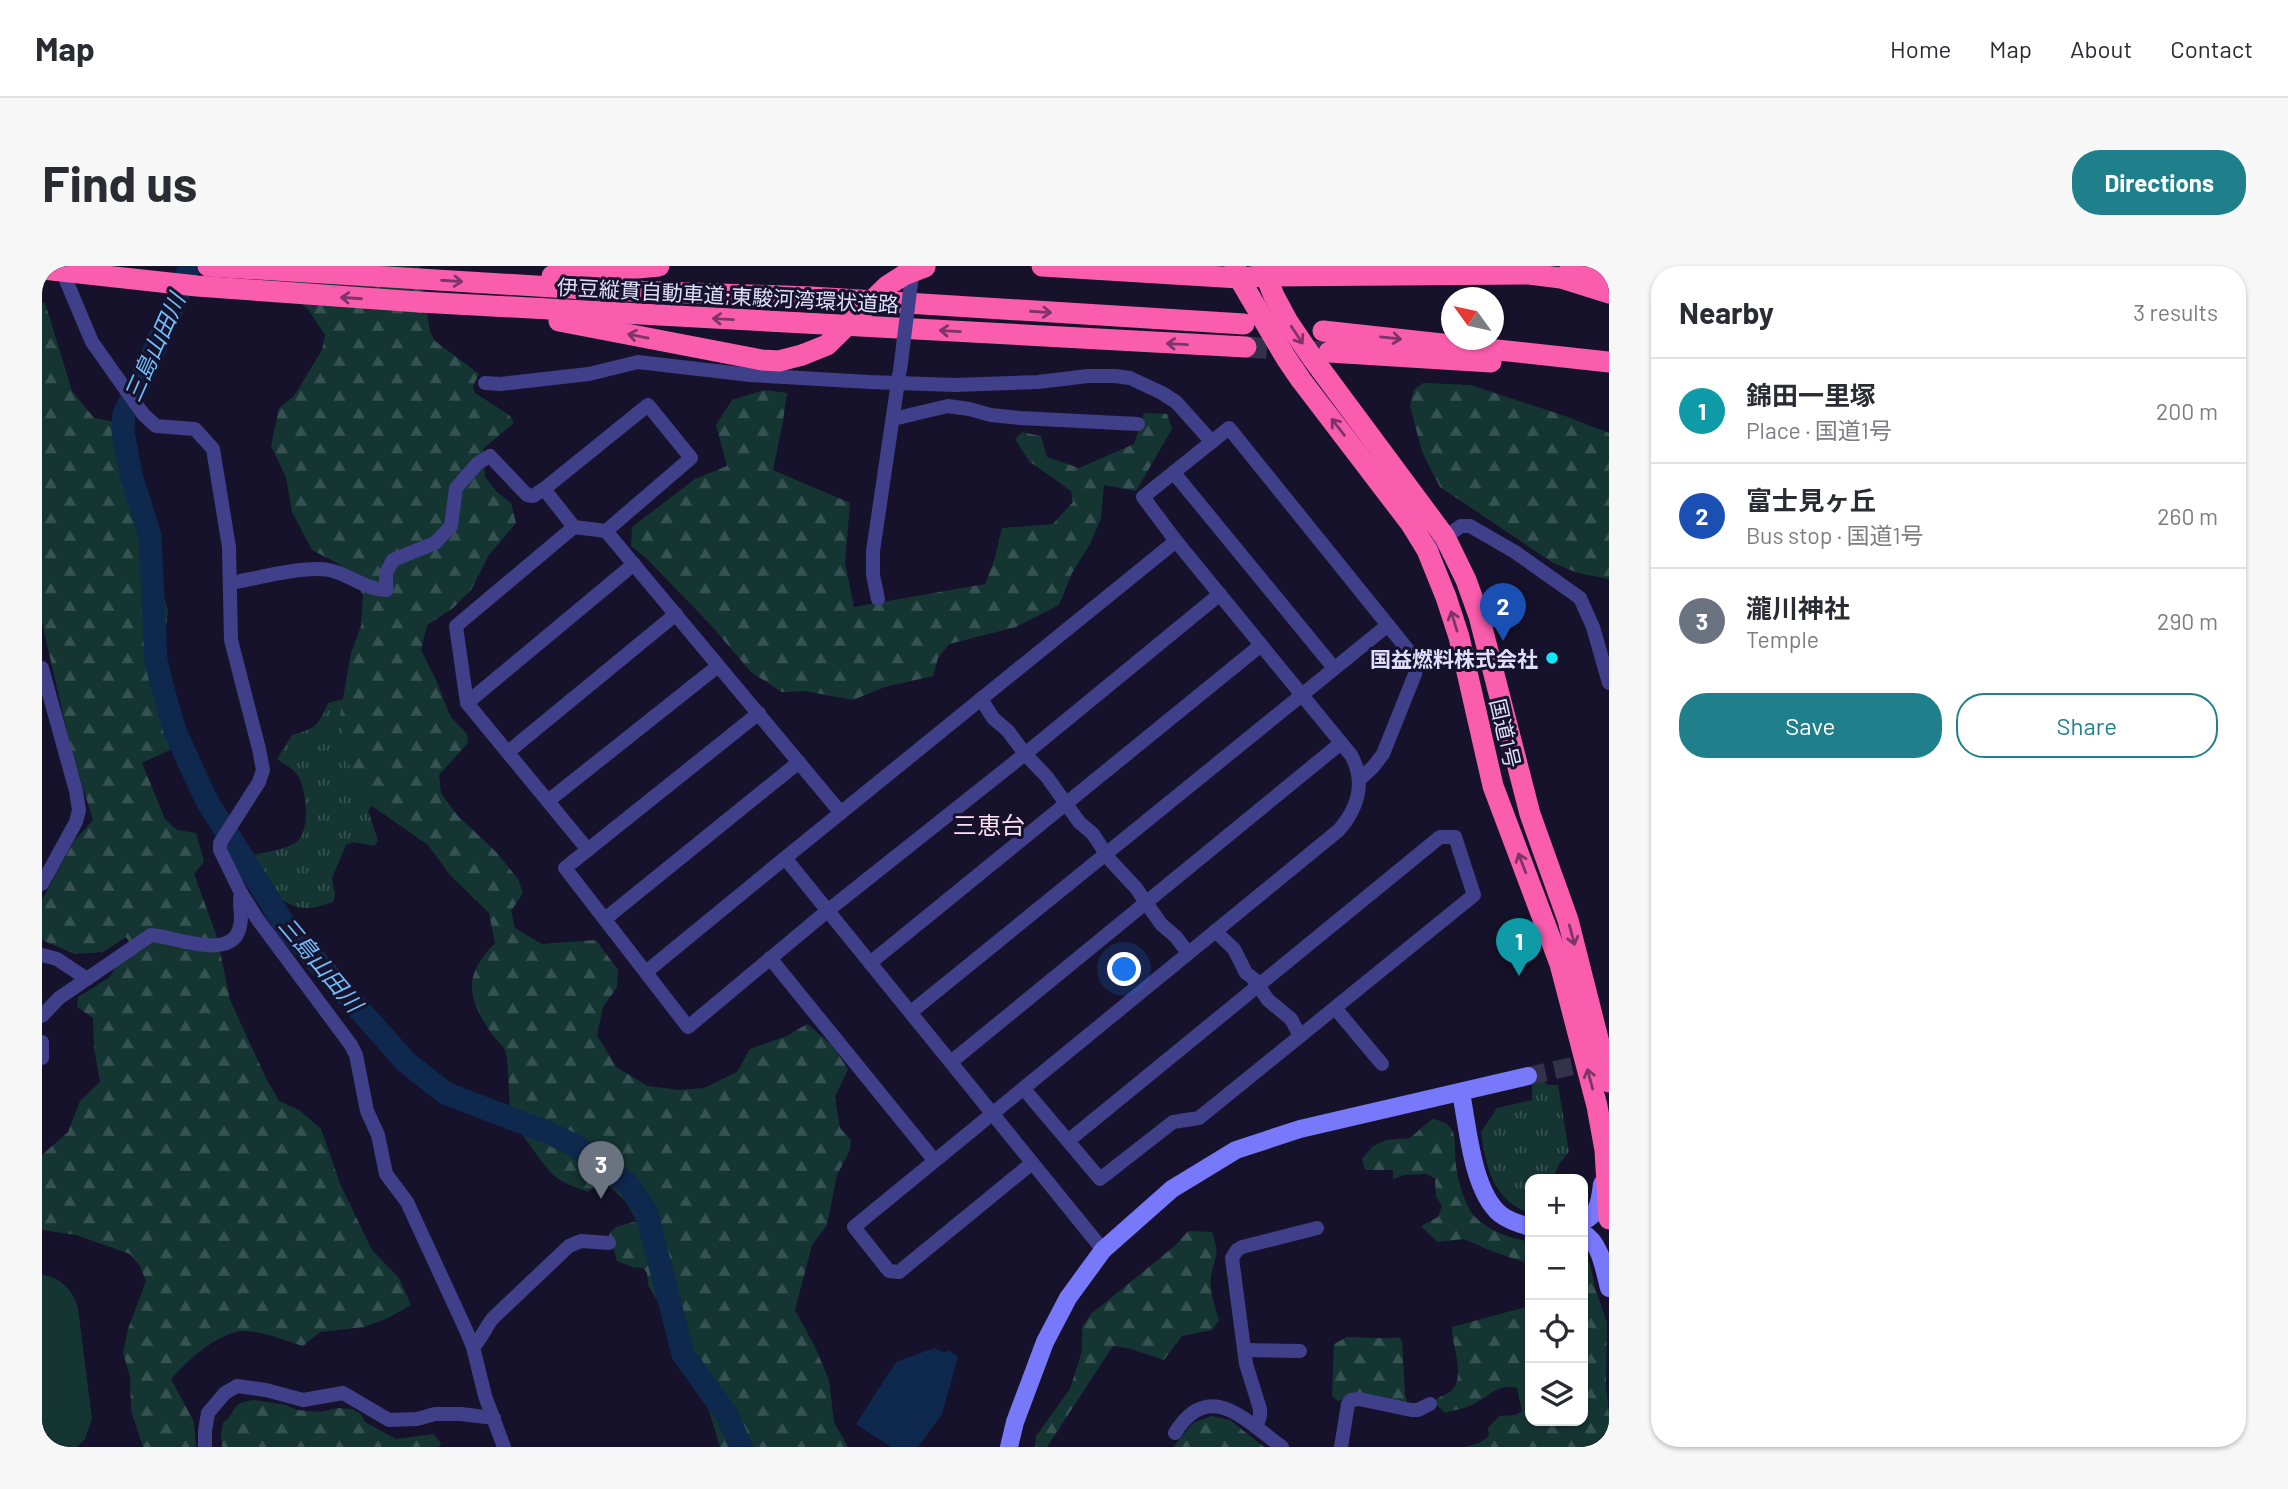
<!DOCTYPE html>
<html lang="en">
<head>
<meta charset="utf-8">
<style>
  :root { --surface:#fff; --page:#f7f7f7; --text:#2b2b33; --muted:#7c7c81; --line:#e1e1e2; --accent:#1f808c }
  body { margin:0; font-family:Barlow,"Noto Sans JP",sans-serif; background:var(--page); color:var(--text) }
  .controls { position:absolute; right:21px; bottom:21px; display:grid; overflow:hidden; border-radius:14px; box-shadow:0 2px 5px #0004 }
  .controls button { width:63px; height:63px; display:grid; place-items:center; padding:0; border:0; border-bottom:2px solid var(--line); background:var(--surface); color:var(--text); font:35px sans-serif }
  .compass { position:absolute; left:1399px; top:21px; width:63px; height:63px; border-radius:50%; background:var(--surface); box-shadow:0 2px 5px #0004; rotate:303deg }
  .you { position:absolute; left:1083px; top:704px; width:24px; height:24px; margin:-18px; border:5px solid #fff; border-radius:50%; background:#1a73e8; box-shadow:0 0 0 10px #1a73e833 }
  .badge { display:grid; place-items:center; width:46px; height:46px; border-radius:50%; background:var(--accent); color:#fff; font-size:23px; font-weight:700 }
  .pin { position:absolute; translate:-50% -58px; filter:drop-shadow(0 2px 4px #0008) }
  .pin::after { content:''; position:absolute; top:37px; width:24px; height:21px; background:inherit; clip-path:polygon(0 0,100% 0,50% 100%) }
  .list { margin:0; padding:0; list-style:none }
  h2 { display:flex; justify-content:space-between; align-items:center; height:91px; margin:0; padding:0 28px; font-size:30px }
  h2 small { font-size:23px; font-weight:400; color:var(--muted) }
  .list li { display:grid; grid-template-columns:46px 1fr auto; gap:21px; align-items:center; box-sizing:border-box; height:105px; padding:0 28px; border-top:2px solid var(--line) }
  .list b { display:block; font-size:26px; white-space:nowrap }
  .list p { margin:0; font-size:23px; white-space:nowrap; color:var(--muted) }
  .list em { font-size:23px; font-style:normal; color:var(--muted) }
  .actions { display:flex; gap:14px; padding:21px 28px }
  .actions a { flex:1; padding:16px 0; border:2px solid var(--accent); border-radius:28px; text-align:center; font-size:24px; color:var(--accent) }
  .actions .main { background:var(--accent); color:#fff }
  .icon { flex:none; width:38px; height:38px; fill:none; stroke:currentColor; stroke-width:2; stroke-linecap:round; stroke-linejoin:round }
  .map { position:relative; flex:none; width:1567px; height:1181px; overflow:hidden; border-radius:28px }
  header { display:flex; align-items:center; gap:42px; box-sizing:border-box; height:98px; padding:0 35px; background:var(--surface); border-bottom:2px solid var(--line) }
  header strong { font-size:33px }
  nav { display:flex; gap:38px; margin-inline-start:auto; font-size:24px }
  .intro { display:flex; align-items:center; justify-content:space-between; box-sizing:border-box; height:168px; padding:0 42px }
  h1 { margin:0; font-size:49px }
  .button { padding:18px 32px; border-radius:28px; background:var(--accent); color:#fff; font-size:24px; font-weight:700 }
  main { display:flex; gap:42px; padding:0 42px }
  aside { flex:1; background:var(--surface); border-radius:28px; box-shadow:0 2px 5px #0004 }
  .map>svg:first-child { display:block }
</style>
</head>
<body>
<header>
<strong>Map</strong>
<nav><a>Home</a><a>Map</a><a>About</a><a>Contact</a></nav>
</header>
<div class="intro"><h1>Find us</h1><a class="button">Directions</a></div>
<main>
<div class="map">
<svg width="1567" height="1181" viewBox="0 0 1567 1181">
  <defs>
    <pattern id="grass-tufts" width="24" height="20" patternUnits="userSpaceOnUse" patternTransform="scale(1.75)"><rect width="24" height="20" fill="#153533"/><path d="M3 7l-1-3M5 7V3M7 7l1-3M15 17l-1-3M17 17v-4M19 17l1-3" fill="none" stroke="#375252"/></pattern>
    <pattern id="forest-firs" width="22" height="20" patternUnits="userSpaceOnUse" patternTransform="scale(1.75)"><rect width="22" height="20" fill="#153533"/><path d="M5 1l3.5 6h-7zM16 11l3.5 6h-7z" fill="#375252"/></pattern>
  </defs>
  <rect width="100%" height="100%" fill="#16122b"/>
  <g fill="url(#grass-tufts)">
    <path d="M302,433L298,449L330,540L326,544L336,575L332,580L312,576L304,579L290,612L293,629L291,636C283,638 272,643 263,642C233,640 223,613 211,589C223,586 242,584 253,577C269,568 265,524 256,510C252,503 242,498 235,493L250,469C273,463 277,459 286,437Z"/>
    <path d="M1501,812L1505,819H1516L1527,886L1517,898L1511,913H1488V947C1451,935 1444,901 1439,866L1455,842L1490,834V814Z"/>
  </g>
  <g fill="url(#forest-firs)">
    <path d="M218,0H378L388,66L393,75L437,108L431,120L433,127L467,149L472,157L441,183L443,211L455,226L469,237L474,257L447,289L429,324L411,342L385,359L379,384L395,416L408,450L425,468L426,477L397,509L399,527L415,549L454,586L476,613L481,627L469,645L473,662L500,678L554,674L576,704L575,721L561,741L555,769L574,801L606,820L637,824L662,822L695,806L708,783L745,770L765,758L790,779L806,803L793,831L798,862L809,874L808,884L795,909L785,959L770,979L753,1044L773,1081L787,1114L792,1156L806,1181H678L664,1135L648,1115L619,1041L606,1019L605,1007L601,1002L590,1001L575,995L567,968L574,961L595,955L583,935L566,919H555L546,926C533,921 518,916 508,906C503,900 469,854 468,849C467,835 467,794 463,784C460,778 453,773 449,767C426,732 420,710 453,677L447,647L408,609L386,579L330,540L325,528L317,525L304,490L298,449L309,387L319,360L321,329L310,310L297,298L270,284L250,246L244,211L229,180L237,142L252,130L280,84L283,69L266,43Z"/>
    <path d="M0,36L3,37L30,125L52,152L73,156L83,202L126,344L116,420L136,480L100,497L123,553L135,564L154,567L162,596L152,608L175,671L188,734L223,810L237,835L257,844L279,863L299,920L330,984L357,1012L369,1039L346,1052L322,1061L278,1066L261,1080C243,1075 221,1065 202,1065C177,1065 145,1095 129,1113L152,1156L154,1181H101L89,1145L88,1111L81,1087L86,1063L104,1015L98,1000L88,988L34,969L0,964V889L26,866L38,835L58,816L52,782L51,752L35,741L36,731L68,711L75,698L94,687L84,671L61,686L33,688L0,674V634L32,575L51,554L30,487L0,357Z"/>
    <polygon points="1381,117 1428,119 1523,150 1567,167 1567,313 1536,307 1511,297 1398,221 1380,186 1368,139 1372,124"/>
    <polygon points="723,124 745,127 741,155 731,204 808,237 803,297 812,341 943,318 953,292 960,262 1011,258 1031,236 1029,225 987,195 973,173 980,166 999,170 1005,191 1037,202 1092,178 1102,147 1125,148 1130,163 1094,225 1062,219 1059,252 1048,278 1030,307 1017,339 974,361 907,378 896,392 891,410 843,421 811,434 763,425 740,426 709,406 667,357 604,292 589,280 590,261 653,213 685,200 674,159 690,134"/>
    <path d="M1390,853C1420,858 1411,877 1414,900C1416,915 1423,940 1433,951C1448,966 1469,972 1488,976V998L1452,986L1422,973L1395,976L1379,960L1396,951L1400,940L1394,930L1393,913L1385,908L1362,909L1351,913V904H1323L1320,893L1331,880L1344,874L1368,872Z"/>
    <path d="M1146,965L1170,966C1178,991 1174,986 1169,1010C1167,1024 1173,1041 1177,1054L1170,1064L1140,1070L1122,1094C1105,1089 1089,1081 1071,1080L1005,1181H993L994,1170L1028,1123L1040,1085V1061L1049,1048L1134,979Z"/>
    <path d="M1541,993L1548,997L1553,1022L1565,1057L1564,1119L1567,1149V1181H1423L1437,1177L1447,1170L1446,1162L1457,1150L1474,1149L1480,1145L1475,1122C1458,1116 1444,1132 1430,1139C1422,1143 1411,1144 1403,1147L1393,1137L1395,1133C1400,1129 1406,1128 1410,1124C1424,1110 1409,1077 1410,1061L1488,1040V1155H1541Z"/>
    <path d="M1305,1071C1321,1071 1343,1074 1357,1071L1360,1075L1363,1128L1366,1139L1331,1131L1322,1127L1296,1135L1290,1130L1292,1078Z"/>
    <path d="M212,1134L244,1139L255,1144L277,1146L296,1142L310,1143L319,1148L323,1156L354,1173L391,1168L399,1177L397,1181H180L179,1167L181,1157C197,1145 185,1138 212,1134Z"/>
    <polygon points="1169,1150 1188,1154 1222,1181 1131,1181 1151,1157"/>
  </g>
  <path fill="#153533" d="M0,1009C19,1011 31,1025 36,1042L50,1153L43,1173L35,1181H0Z"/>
  <polygon fill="#0f284e" points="892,1082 903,1087 907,1084 916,1091 900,1148 876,1181 849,1181 814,1158 854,1096"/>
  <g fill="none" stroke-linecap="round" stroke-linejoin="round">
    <polyline stroke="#0f284e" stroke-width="23" points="148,0 106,99 82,148 81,166 89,209 108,270 114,394 120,420 133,465 150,503 165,535 244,661 364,796 403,827 507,867 534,880 586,918 604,945 641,1088 685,1149 699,1181"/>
    <polyline stroke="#34314b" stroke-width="18" stroke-dasharray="18 9" stroke-linecap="butt" points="1486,810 1558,794"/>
    <polyline stroke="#34314b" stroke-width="21" stroke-dasharray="21 10" stroke-linecap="butt" points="1204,81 1282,86"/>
    <g stroke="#403f89" stroke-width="14">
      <polyline points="18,0 50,76 101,148 114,160 153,163 171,183 187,281 189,374 217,483 221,504 217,516 178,577 178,584 199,627 216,654 309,779 314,789 325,845 336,869 344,908 365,936 424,1064 431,1081 443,1130 462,1181"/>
      <polyline points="443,117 458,118 547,108 596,96 708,109 828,116 913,119 996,116 1046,110 1073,110 1088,112 1120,127 1134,136 1170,176"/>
      <polyline points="851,153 906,140 927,143 949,149 978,152 1096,158"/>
      <polyline points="1132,207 1292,402"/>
      <polyline points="532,261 502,223 606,139 649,192 564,265"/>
      <polyline points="1385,284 1419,260 1428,260 1473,286 1538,332 1551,361 1567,417"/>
      <path d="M188,317C213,313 263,299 287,304C307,308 322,323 344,324V307L351,294L393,277L409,260L414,222L436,197L448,190L485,229L491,230L502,223"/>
      <polyline points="836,333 831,309 831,285 857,109"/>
      <polyline points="0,402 34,525 37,544 34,556 0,618"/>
      <polyline points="939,433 951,452 966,465 983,488 1005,511 1037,556 1051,568 1068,594 1094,622 1119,658 1134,671 1146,687"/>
      <polyline points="425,437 592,298"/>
      <polyline points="717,447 523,602 646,761 784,646 983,488 1178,328"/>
      <polyline points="466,486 634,348"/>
      <polyline points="506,535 676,400"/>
      <polyline points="546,584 425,437 414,360 532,261 564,265 799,547"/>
      <polyline points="563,653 757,496"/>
      <polyline points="1173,665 1192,683 1204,707 1212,713 1226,734 1249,753 1258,770"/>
      <polyline points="0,689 15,693 45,713"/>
      <polyline points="728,692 892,894"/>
      <polyline points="828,697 1219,379"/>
      <polyline points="604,706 743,592"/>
      <polyline points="1293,742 1340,798"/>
      <polyline points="869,746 1346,359"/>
      <path d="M0,750L17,732L109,669C132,670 191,697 198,660C201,649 196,638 199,627"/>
      <polyline points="0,776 0,792"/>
      <polyline points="909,796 1299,477"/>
      <polyline points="982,823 1058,913 1131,856 1157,852 1432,629 1413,571 1398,571 1026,875"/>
      <path d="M990,897L857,1006L847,1005L812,961L1297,564C1316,542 1324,516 1309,489L1134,275L1101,231L1187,162L1366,384L1374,399L1373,408L1341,488L1331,501L1318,513"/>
      <polyline points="1061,984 743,592 1134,275"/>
      <path d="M431,1081C440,1072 443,1062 451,1052L527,980L539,975L567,977"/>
      <polyline points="1202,1084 1258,1085"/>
      <polyline points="1214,1161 1218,1150 1218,1143 1204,1098 1190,992 1195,984 1200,981 1275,962"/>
      <path d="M1133,1167C1167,1111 1205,1156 1240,1181"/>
      <polyline points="163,1181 163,1165 166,1147 183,1127 195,1120 224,1124 261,1134 301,1127 347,1154 375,1153 393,1148 419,1148 452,1152"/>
      <polyline points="1299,1181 1306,1138 1309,1134 1317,1133 1369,1144 1376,1144 1388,1138"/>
    </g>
    <g stroke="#7878fb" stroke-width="18">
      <path d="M1419,827C1426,861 1430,924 1458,948C1467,955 1477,958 1488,961"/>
      <path d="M1541,955C1557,949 1558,933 1560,918"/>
      <path d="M1541,967C1559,977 1562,1004 1567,1022"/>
      <polyline points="967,1181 973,1156 1003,1076 1026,1032 1061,984 1130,923 1194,884 1258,863 1486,810"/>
    </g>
    <g stroke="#fa5dad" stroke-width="21">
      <polyline points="166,0 559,24 769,31 1202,58"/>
      <polyline points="1000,0 1197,12 1222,10 1487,8 1519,12 1567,27"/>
      <polyline points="1193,0 1197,12 1244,92 1259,114 1369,258 1385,284 1404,331 1417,371 1451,520 1518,698 1555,840 1563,884 1567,953"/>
      <polyline points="1220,0 1232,30 1246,56 1271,93 1403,271 1424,314 1437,350 1488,548 1526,654 1567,816"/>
      <polyline points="1528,0 1567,8"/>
      <polyline points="510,10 617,0"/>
      <polyline points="377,36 1204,81"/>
      <polyline points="517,55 720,94 737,95 760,89"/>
      <polyline points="1281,65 1567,96"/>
      <polyline points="1287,86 1449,96"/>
    </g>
    <polyline stroke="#403f89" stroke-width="14" points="858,104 871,1"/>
    <g stroke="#fa5dad" stroke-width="21">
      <polyline points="0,3 155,20 377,36"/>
      <polyline points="760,89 785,79 845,20 862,9 883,1"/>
    </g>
  </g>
  <defs><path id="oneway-shaft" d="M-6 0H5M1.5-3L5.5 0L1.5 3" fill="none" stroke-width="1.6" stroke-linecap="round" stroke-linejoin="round" transform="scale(1.75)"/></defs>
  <g stroke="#7d3466">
    <use href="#oneway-shaft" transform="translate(410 15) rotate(4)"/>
    <use href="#oneway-shaft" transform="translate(309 32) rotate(-176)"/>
    <use href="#oneway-shaft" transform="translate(999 46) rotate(4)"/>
    <use href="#oneway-shaft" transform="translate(681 53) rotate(-177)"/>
    <use href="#oneway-shaft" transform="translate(908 65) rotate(-177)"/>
    <use href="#oneway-shaft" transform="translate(1255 69) rotate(57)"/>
    <use href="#oneway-shaft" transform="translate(596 70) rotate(-169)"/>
    <use href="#oneway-shaft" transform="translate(1349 72) rotate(6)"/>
    <use href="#oneway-shaft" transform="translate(1135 78) rotate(-177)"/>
    <use href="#oneway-shaft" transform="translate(1296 161) rotate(-128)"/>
    <use href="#oneway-shaft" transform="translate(1412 355) rotate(-107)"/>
    <use href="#oneway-shaft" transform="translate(1480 597) rotate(-111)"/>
    <use href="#oneway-shaft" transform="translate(1530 669) rotate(75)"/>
    <use href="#oneway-shaft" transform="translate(1548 813) rotate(-105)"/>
  </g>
  <circle fill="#10e7f8" stroke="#16122b" stroke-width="2.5" cx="1510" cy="392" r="7"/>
  <g text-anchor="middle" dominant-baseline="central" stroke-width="6" stroke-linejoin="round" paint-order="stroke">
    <g font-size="21" fill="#e0defe" stroke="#16122b">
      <text transform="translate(686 29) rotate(3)">伊豆縦貫自動車道;東駿河湾環状道路</text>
      <text transform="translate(1464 467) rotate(77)">国道1号</text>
    </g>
    <g font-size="21" font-weight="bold" fill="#e0defe" stroke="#16122b" text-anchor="end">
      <text x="1496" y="392">国益燃料株式会社</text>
    </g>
    <g font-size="23" font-style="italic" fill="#6fbefb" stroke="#16122b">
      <text transform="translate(112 81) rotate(-66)">三島山田川</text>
      <text transform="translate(279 698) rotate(50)">三島山田川</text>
    </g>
    <g font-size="24" fill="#fee0f4" stroke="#16122b">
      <text x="947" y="558">三恵台</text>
    </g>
  </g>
</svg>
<div class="controls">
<button>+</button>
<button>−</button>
<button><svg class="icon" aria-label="locate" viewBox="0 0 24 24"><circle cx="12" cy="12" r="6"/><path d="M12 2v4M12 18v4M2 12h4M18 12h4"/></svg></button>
<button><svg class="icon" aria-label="layers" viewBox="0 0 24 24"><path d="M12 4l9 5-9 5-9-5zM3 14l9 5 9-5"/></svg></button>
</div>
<svg class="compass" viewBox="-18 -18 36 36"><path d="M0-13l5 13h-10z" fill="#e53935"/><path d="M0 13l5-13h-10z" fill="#7c7c81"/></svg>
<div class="you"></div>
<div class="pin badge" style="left:1477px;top:710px;background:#0f9aa8">1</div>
<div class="pin badge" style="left:1461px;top:375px;background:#1a4fb4">2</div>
<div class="pin badge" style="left:559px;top:933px;background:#6b7280">3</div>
</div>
<aside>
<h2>Nearby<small>3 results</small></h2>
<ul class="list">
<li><span class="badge" style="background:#0f9aa8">1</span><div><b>錦田一里塚</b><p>Place · 国道1号</p></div><em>200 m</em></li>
<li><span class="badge" style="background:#1a4fb4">2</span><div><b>富士見ヶ丘</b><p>Bus stop · 国道1号</p></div><em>260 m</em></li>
<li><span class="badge" style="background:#6b7280">3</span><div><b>瀧川神社</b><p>Temple</p></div><em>290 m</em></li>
</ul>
<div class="actions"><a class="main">Save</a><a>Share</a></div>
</aside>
</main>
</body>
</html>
